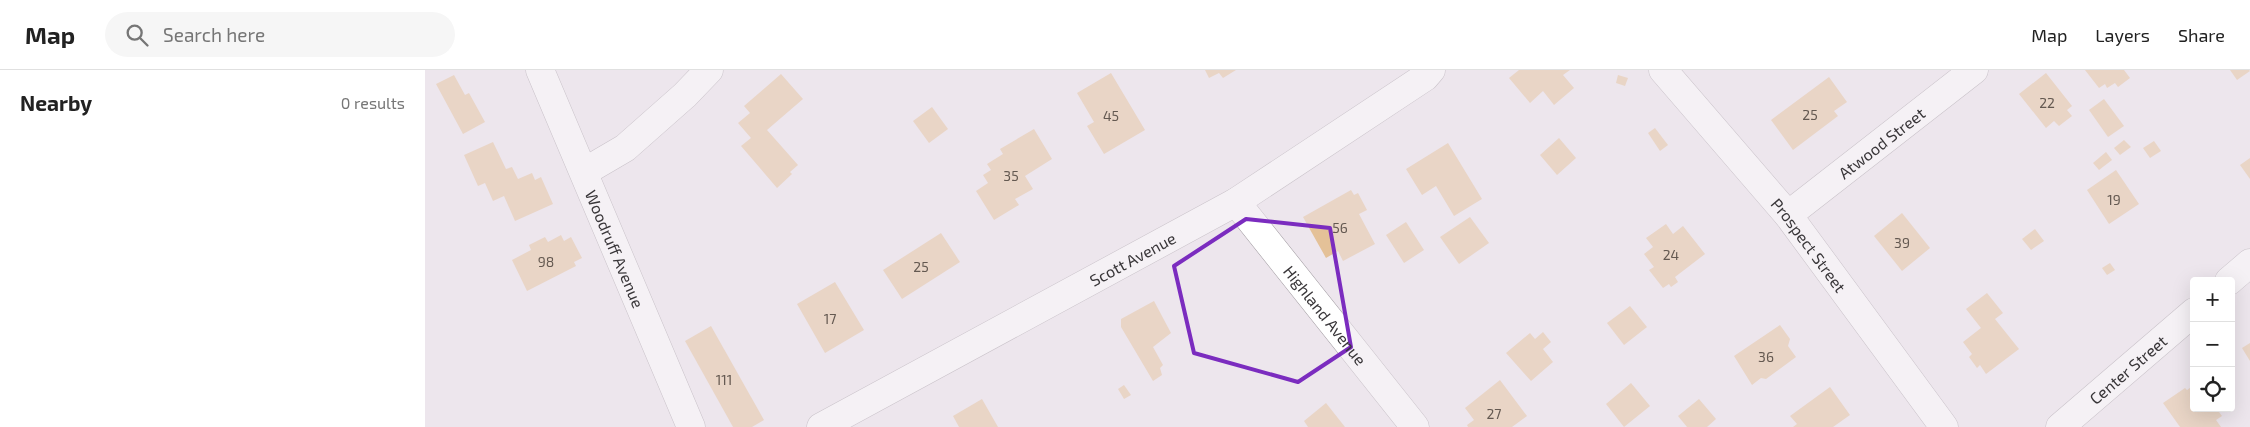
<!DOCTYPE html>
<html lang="en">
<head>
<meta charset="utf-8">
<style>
  :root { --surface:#fff; --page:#f6f6f6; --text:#222; --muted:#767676; --line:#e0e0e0 }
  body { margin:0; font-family:"Exo 2",sans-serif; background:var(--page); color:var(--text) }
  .controls { position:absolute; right:15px; bottom:15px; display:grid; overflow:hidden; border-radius:5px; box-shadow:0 5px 20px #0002 }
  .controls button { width:45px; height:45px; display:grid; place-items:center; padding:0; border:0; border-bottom:1px solid var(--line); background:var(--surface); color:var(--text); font:25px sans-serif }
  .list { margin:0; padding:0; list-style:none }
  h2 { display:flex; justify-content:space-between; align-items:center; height:65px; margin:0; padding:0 20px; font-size:21px }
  h2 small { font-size:16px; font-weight:400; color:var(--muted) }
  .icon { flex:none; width:28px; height:28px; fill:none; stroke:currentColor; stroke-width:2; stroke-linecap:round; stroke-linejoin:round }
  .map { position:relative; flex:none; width:1825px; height:357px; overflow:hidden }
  header { display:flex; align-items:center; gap:30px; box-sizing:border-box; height:70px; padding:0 25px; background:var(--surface); border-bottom:1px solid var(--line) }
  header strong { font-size:24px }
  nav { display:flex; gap:28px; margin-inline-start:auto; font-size:18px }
  .search { width:350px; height:45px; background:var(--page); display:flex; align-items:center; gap:12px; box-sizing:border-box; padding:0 18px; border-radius:28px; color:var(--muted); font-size:19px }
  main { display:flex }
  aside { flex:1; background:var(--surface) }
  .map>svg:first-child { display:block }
</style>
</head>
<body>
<header>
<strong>Map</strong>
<div class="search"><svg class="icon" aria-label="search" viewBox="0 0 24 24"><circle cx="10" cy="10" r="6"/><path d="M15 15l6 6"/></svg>Search here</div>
<nav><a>Map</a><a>Layers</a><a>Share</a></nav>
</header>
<main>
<aside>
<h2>Nearby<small>0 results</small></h2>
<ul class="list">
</ul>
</aside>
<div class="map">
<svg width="1825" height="357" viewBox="0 0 1825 357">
  <rect width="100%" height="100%" fill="#ede6ed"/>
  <g fill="#e4c198">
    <polygon points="780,0 811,0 798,8 794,3 784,8"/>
    <polygon points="1094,0 1145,0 1138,5 1149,18 1129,35 1118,21 1105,33 1084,8"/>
    <polygon points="1660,0 1699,0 1705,8 1693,17 1690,13 1682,18 1680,14 1674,18"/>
    <polygon points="1805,0 1824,0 1825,1 1812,10"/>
    <polygon points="686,3 720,60 679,84 662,56 669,52 652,23"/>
    <polygon points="1621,3 1647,36 1642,40 1647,46 1634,56 1629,51 1621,58 1594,24"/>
    <polygon points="356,4 378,29 342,60 373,95 365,102 367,104 352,118 316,76 326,68 313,53 325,43 319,36"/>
    <polygon points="29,5 40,25 44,23 60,52 38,64 11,14"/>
    <polygon points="1193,5 1203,8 1200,16 1191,13"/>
    <polygon points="1404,7 1422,32 1409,41 1413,46 1368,80 1346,50"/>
    <polygon points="1679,29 1699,56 1683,67 1664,40"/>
    <polygon points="507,37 523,59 504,73 488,51"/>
    <polygon points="1230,58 1243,75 1235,81 1223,63"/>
    <polygon points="609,59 627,89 600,106 608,119 590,129 594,135 569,150 551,121 563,113 558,105 566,100 562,94 578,84 575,79"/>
    <polygon points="1134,68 1151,88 1132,105 1115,85"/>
    <polygon points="1699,70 1706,77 1695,85 1689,78"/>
    <polygon points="1729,71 1736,81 1725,88 1718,78"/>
    <polygon points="68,72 81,99 87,97 93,109 107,103 110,110 116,107 128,134 90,151 79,126 68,131 60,113 53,116 39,85"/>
    <polygon points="1023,73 1057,129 1029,146 1011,116 997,125 981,99"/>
    <polygon points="1681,82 1687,90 1674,100 1668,93"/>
    <polygon points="1825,88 1825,109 1815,95"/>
    <polygon points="1691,100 1714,134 1684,154 1662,120"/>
    <polygon points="926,120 929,125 933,123 942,140 934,144 950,174 918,191 913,181 901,188 878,147"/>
    <polygon points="1477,143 1505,178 1477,201 1449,166"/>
    <polygon points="1045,147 1064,173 1034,194 1015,167"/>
    <polygon points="981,152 999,180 979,193 961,165"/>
    <polygon points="1241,154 1248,164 1258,156 1280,184 1250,207 1253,212 1246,217 1244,214 1238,218 1224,200 1229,197 1219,184 1228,177 1221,168"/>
    <polygon points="1610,159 1619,171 1606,180 1597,169"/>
    <polygon points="516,163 535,192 477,229 458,200"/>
    <polygon points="136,165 139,171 146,167 157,188 149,192 151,196 102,221 87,190 106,180 104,175 120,167 123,172"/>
    <polygon points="1685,193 1690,200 1682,205 1677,198"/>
    <polygon points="410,212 439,260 400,283 372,234"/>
    <polygon points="1562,223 1578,243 1570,249 1594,279 1561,304 1555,295 1552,298 1544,287 1547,284 1538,272 1556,258 1541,239"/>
    <polygon points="729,231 746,263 728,277 738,295 735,298 737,305 728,311 696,257 696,249"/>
    <polygon points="1205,236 1222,257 1199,275 1182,253"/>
    <polygon points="1355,255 1365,269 1363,276 1371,287 1341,309 1336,308 1327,315 1309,286"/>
    <polygon points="286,256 339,350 327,357 308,357 260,271"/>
    <polygon points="1118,262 1126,272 1118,279 1128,292 1106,311 1081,283 1105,263 1110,269"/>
    <polygon points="1825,273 1825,291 1817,278"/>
    <polygon points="1075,310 1102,346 1087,357 1043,357 1042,355 1049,350 1040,338"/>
    <polygon points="1206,313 1225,336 1199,357 1181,334"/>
    <polygon points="699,315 706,325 699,329 693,319"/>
    <polygon points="1769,315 1769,338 1791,338 1797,346 1791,350 1796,357 1755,357 1738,333 1760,318 1762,320"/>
    <polygon points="1405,317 1425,345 1408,357 1368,357 1372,354 1365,346"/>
    <polygon points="557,329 573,357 534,357 528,346"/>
    <polygon points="1274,329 1291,349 1282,357 1262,357 1253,346"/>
    <polygon points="901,333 920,357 883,357 879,351"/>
  </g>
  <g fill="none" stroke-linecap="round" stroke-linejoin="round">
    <defs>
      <g id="minor">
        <path id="s1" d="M115,0L266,357"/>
        <path id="s2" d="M1238,0L1363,145L1519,357"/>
        <polyline points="159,102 200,78 260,25 284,0"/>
        <path id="s3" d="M811,132L990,357"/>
        <path id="s4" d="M1363,145L1549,0"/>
        <polyline points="1804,211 1825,193"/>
        <path id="s5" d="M396,357L811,132L1000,7L1006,0"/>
        <path id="s6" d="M1635,357L1769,242"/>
      </g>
    </defs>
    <use href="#minor" stroke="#9f999f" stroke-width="29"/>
    <use href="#minor" stroke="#fff" stroke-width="28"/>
  </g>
  <path d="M0 0H1825V357H0ZM821,149L905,158L926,277L873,312L769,283L749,196Z" fill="#ede6ed" fill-opacity=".55" fill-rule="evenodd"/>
  <path fill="none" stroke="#7b2cbf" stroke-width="4" stroke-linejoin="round" d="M821,149L905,158L926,277L873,312L769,283L749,196Z"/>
  <g text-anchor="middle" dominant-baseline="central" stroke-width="5" stroke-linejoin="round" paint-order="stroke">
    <g font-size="14" fill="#645951">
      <text x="1622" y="32">22</text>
      <text x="1385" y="44">25</text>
      <text x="686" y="45">45</text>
      <text x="586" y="105">35</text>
      <text x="1689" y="129">19</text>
      <text x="915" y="157">56</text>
      <text x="1477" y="172">39</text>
      <text x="1246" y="184">24</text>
      <text x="121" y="191">98</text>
      <text x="496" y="196">25</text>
      <text x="405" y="248">17</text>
      <text x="1341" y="286">36</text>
      <text x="299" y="309">111</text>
      <text x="1069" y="343">27</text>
    </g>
    <g font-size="16" fill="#393639" stroke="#fff">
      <text stroke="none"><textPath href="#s4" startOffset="118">Atwood Street</textPath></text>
      <text stroke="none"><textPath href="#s2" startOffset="228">Prospect Street</textPath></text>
      <text stroke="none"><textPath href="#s1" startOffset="194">Woodruff Avenue</textPath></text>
      <text stroke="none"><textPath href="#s5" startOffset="354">Scott Avenue</textPath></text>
      <text stroke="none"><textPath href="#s3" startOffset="144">Highland Avenue</textPath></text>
      <text stroke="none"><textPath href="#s6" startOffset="89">Center Street</textPath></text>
    </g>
  </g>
</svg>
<div class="controls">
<button>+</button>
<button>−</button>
<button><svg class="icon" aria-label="locate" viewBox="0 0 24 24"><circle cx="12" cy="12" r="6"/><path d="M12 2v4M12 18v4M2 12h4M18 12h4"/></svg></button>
</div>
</div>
</main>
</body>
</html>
